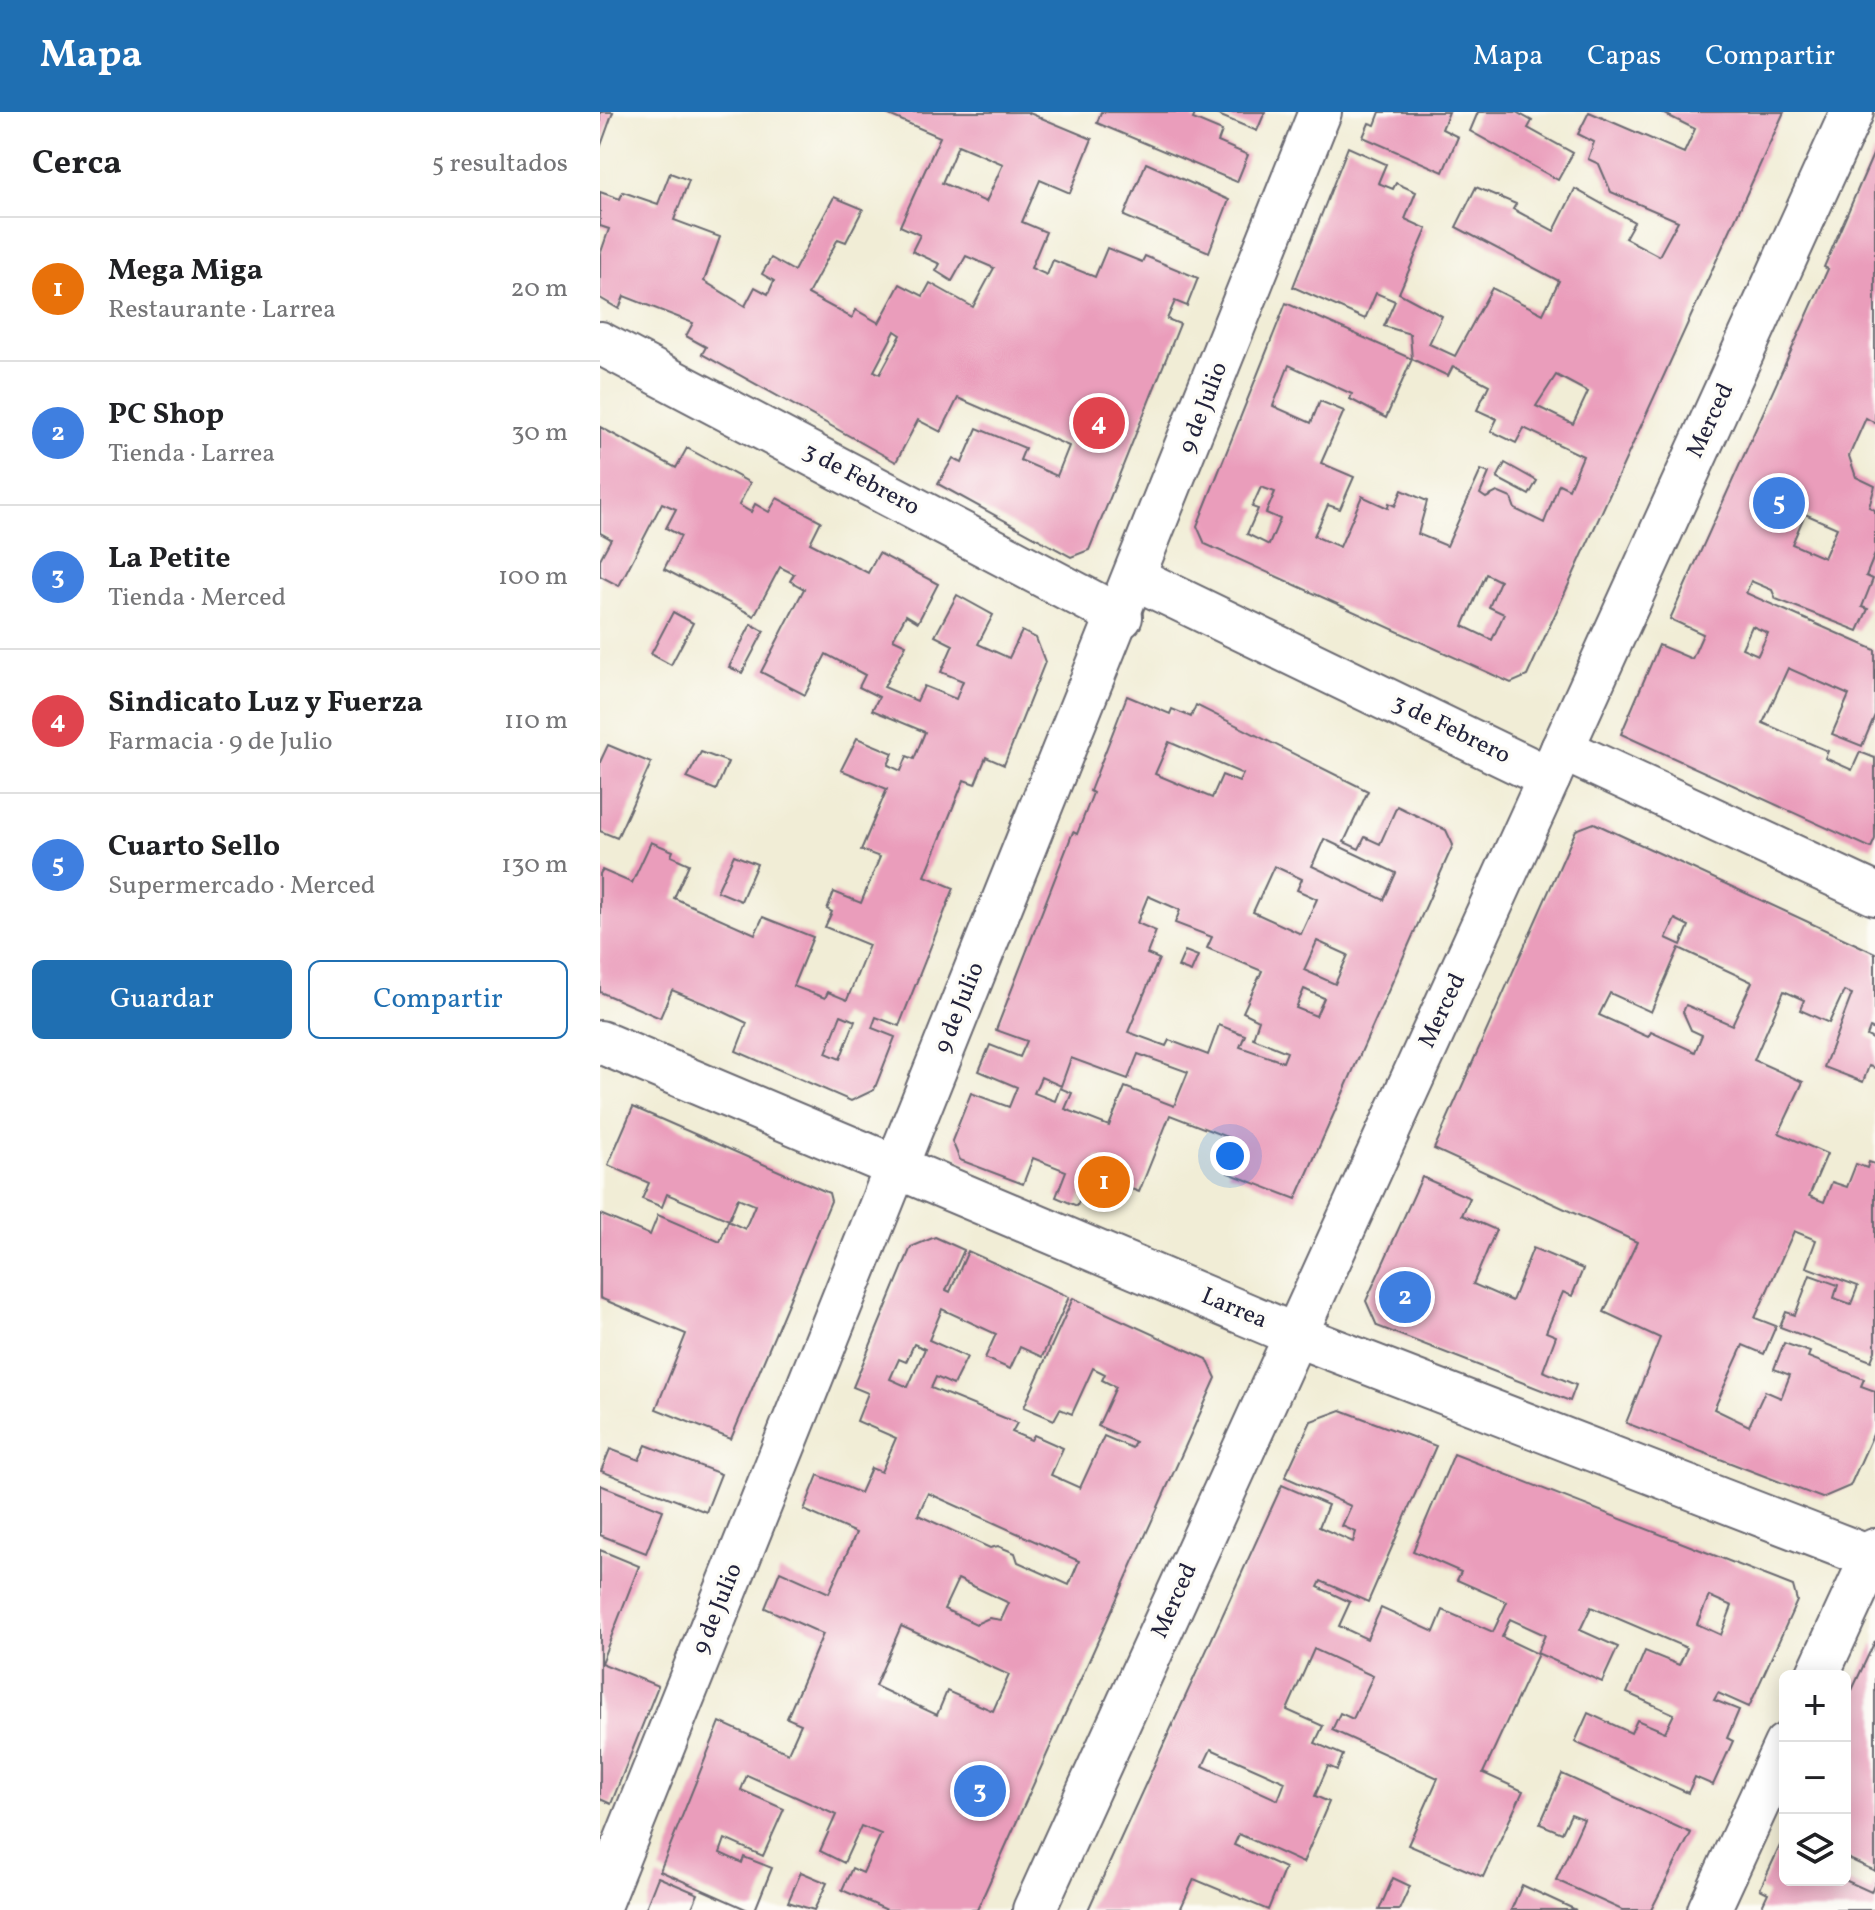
<!DOCTYPE html>
<html lang="es">
<head>
<meta charset="utf-8">
<style>
  :root { --surface:#fff; --page:#f2f2f2; --text:#202124; --muted:#757577; --line:#e0e0e0; --accent:#1f6fb2 }
  body { margin:0; font-family:Vollkorn,serif; background:var(--page); color:var(--text) }
  .controls { position:absolute; right:24px; bottom:24px; display:grid; overflow:hidden; border-radius:12px; box-shadow:0 4px 20px #0003 }
  .controls button { width:72px; height:72px; display:grid; place-items:center; padding:0; border:0; border-bottom:2px solid var(--line); background:var(--surface); color:var(--text); font:40px sans-serif }
  .you { position:absolute; left:630px; top:1044px; width:28px; height:28px; margin:-20px; border:6px solid #fff; border-radius:50%; background:#1a73e8; box-shadow:0 0 0 12px #1a73e833 }
  .badge { display:grid; place-items:center; width:52px; height:52px; border-radius:50%; background:var(--accent); color:#fff; font-size:26px; font-weight:700 }
  .pin { position:absolute; translate:-50% -50%; border:4px solid #fff; box-shadow:0 2px 8px #0006 }
  .list { margin:0; padding:0; list-style:none }
  h2 { display:flex; justify-content:space-between; align-items:center; height:104px; margin:0; padding:0 32px; font-size:34px }
  h2 small { font-size:26px; font-weight:400; color:var(--muted) }
  .list li { display:grid; grid-template-columns:52px 1fr auto; gap:24px; align-items:center; box-sizing:border-box; height:144px; padding:0 32px; border-top:2px solid var(--line) }
  .list b { display:block; font-size:30px; white-space:nowrap }
  .list p { margin:0; font-size:26px; white-space:nowrap; color:var(--muted) }
  .list em { font-size:26px; font-style:normal; color:var(--muted) }
  .actions { display:flex; gap:16px; padding:24px 32px }
  .actions a { flex:1; padding:18px 0; border:2px solid var(--accent); border-radius:12px; text-align:center; font-size:28px; color:var(--accent) }
  .actions .main { background:var(--accent); color:#fff }
  .icon { flex:none; width:44px; height:44px; fill:none; stroke:currentColor; stroke-width:2; stroke-linecap:round; stroke-linejoin:round }
  .map { position:relative; flex:none; width:1275px; height:1798px; overflow:hidden }
  header { display:flex; align-items:center; gap:48px; box-sizing:border-box; height:112px; padding:0 40px; background:var(--accent); color:#fff }
  header strong { font-size:38px }
  nav { display:flex; gap:44px; margin-inline-start:auto; font-size:28px }
  main { display:flex }
  aside { flex:1; background:var(--surface) }
  .map>svg:first-child { display:block }
</style>
</head>
<body>
<header>
<strong>Mapa</strong>
<nav><a>Mapa</a><a>Capas</a><a>Compartir</a></nav>
</header>
<main>
<aside>
<h2>Cerca<small>5 resultados</small></h2>
<ul class="list">
<li><span class="badge" style="background:#e8710a">1</span><div><b>Mega Miga</b><p>Restaurante · Larrea</p></div><em>20 m</em></li>
<li><span class="badge" style="background:#3f7fe0">2</span><div><b>PC Shop</b><p>Tienda · Larrea</p></div><em>30 m</em></li>
<li><span class="badge" style="background:#3f7fe0">3</span><div><b>La Petite</b><p>Tienda · Merced</p></div><em>100 m</em></li>
<li><span class="badge" style="background:#e0444e">4</span><div><b>Sindicato Luz y Fuerza</b><p>Farmacia · 9 de Julio</p></div><em>110 m</em></li>
<li><span class="badge" style="background:#3f7fe0">5</span><div><b>Cuarto Sello</b><p>Supermercado · Merced</p></div><em>130 m</em></li>
</ul>
<div class="actions"><a class="main">Guardar</a><a>Compartir</a></div>
</aside>
<div class="map">
<svg width="1275" height="1798" viewBox="0 0 1275 1798">
  <rect width="100%" height="100%" fill="#fdfcf7"/>
  <filter id="ink" filterUnits="userSpaceOnUse"><feTurbulence type="fractalNoise" baseFrequency=".0125" numOctaves="2"/><feDisplacementMap in="SourceGraphic" scale="16" xChannelSelector="R" yChannelSelector="G"/><feConvolveMatrix kernelMatrix="1 2 1 2 8 2 1 2 1" color-interpolation-filters="sRGB"/></filter>
  <filter id="wash" filterUnits="userSpaceOnUse"><feTurbulence type="fractalNoise" baseFrequency=".006" numOctaves="4" result="noise"/><feDisplacementMap in="SourceGraphic" scale="32" xChannelSelector="R" yChannelSelector="G"/><feGaussianBlur stdDeviation="1.8" result="paint"/><feColorMatrix in="noise" values="0 0 0 0 0 0 0 0 0 0 0 0 0 0 0 0 0 1.4 0 .05"/><feComposite in="paint" operator="in"/></filter>
  <g filter="url(#wash)">
    <rect width="100%" height="100%" fill="#f1edd6"/>
    <g id="blocks">
      <g fill="#ea9dbb" fill-rule="evenodd">
        <polygon points="0,0 13,0 0,36"/>
        <path d="M282,0H427L492,27L470,81L440,68L422,110L446,120L431,156L447,163L453,148L495,165L507,136L542,150L545,144L598,166L587,194L575,189L567,207L580,212L489,438L471,445L338,372L353,346L362,351L377,316L425,336L420,348L457,364L469,334L358,286L341,320L318,308L296,350L102,242L106,235L86,224L93,211L24,184L19,197L0,186V143L9,117L0,114V80L20,87L23,80L58,92L70,61L89,68L74,108L120,125L104,169L145,194L155,175L168,182L174,169L162,162L171,146L194,159L234,85L263,97L246,130L238,127L208,182L252,206L256,198L279,211L300,172L323,184L330,171L373,195L394,156L366,144L352,169L336,159L340,152L312,139L320,123L300,114L340,25ZM358,33L403,52L386,90L342,71ZM295,219L301,223L280,262L274,259Z"/>
        <polygon points="501,0 589,0 595,2 593,7 622,19 618,30 648,43 637,70 497,11"/>
        <polygon points="611,0 665,0 657,19"/>
        <polygon points="780,0 849,0 842,17 858,25 843,60 763,25 769,11 775,13"/>
        <polygon points="878,0 916,0 932,9 928,16 973,41 958,68 870,19"/>
        <path d="M989,0L1084,41L1095,17L1061,0H1184L927,564L911,571L605,432L597,414L686,191L812,247L786,306L750,287L752,282L689,253L673,294L711,311L720,289L744,299L721,351L754,365L740,397L728,393L714,424L740,435L762,384L788,396L789,391L795,394L802,378L827,389L818,422L847,434L881,358L889,361L880,382L886,386L897,380L911,386L915,397L944,411L959,372L969,377L983,344L924,316L916,331L891,319L897,307L877,298L889,273L853,254L848,264L812,247L810,222L784,214L795,189L776,181L765,207L693,175L748,35L786,52L778,71L793,77L796,71L816,80L805,107L827,117L799,181L842,204L829,232L855,244L892,176L943,202L959,169L856,115L876,75L916,92L913,97L954,119L975,77L1034,110L1025,126L1059,144L1078,109L1011,80L999,52L988,47L994,30L978,22ZM956,263L988,280L973,312L936,294ZM661,375L675,380L666,401L680,407L669,433L647,422L658,397L652,395ZM886,462L900,469L889,495L904,502L892,528L863,514Z"/>
        <path d="M1275,38V311L1266,306L1249,344L1256,365L1275,374L1269,395L1275,398V442L1266,464L1273,467L1262,495L1268,497L1258,519L1176,487L1172,478L1151,469L1146,481L1275,538V603L1262,634L1232,622L1249,583L1188,556L1163,611L1228,639L1225,646L1252,658L1260,640L1275,646V727L1271,736L1021,622L1059,533L1092,547L1103,522L1070,507L1228,157L1224,155ZM1205,402L1237,416L1224,446L1192,432ZM1152,514L1168,521L1158,543L1142,536Z"/>
        <polygon points="546,51 629,88 609,140 524,104"/>
        <path d="M0,315L76,356L87,336L150,371L139,393L151,400L155,392L169,400L177,386L221,409L210,431L268,461L279,441L338,472L318,510L306,503L293,527L306,533L284,575L317,589L324,574L356,587L363,569L341,560L353,533L335,524L357,483L393,503L378,532L409,546L422,519L436,526L445,550L404,653L386,645L375,672L364,668L325,764L354,776L299,914L276,905L272,916L295,925L274,978L251,989L136,939L147,911L122,899L72,878L60,906L0,880V762L2,758L32,771L51,730L73,739L71,744L89,752L74,786L155,822L163,805L213,825L193,874L225,886L228,880L247,888L269,833L225,815L232,800L227,797L234,780L261,791L280,745L261,738L287,677L241,658L257,626L293,641L288,653L301,659L307,644L314,647L325,620L272,598L279,585L259,575L265,563L226,542L205,583L161,560L204,477L190,469L194,462L180,455L154,504L64,457L81,424L66,416L76,397L62,391L19,474L0,464V447L11,427L0,421ZM241,903L255,909L240,947L226,941Z"/>
        <polygon points="905,351 937,369 929,383 897,366"/>
        <polygon points="73,500 93,511 71,553 51,542"/>
        <polygon points="151,512 164,519 142,561 129,555"/>
        <path d="M527,584L570,602L572,597L591,605L596,593L768,679L744,730L759,737L765,725L780,732L797,694L846,718L853,733L696,1087L628,1061L640,1030L570,1003L539,1080L516,1071L523,1055L497,1045L477,1094L456,1085L466,1059L433,1046L423,1072L360,1048L352,1029L371,981L409,995L417,975L379,959L390,933L420,945L427,929L396,918L473,720L477,722L493,681L490,679ZM569,630L643,662L639,670L622,663L612,686L555,662ZM724,727L796,761L784,788L712,754ZM674,754L702,767L697,778L717,787L701,822L653,800ZM548,784L580,798L575,811L612,825L607,836L662,859L643,900L659,908L653,926L687,940L683,950L640,935L645,923L619,913L608,943L569,928L566,934L528,920L559,847L547,842L556,819L537,811ZM717,829L748,843L735,872L704,858ZM704,877L724,886L716,904L696,896ZM538,942L588,960L574,994L525,975L509,1014L465,997L472,981L460,976L455,989L434,981L441,965L461,974L471,946L528,967Z"/>
        <polygon points="8,633 51,651 17,726 0,719 0,650"/>
        <polygon points="101,640 128,650 116,678 87,666"/>
        <path d="M994,711L1275,841V918L1270,916L1267,924L1275,928V956L1269,954L1263,970L1224,955L1252,882L1244,879L1229,911L1200,898L1204,888L1184,879L1154,948L1203,970L1179,1021L1227,1042L1209,1084L1224,1090L1232,1070L1247,1075L1256,1052L1267,1056L1269,1050L1275,1052V1239L1271,1249L1180,1215L1186,1200L1195,1203L1210,1163L1238,1173L1234,1186L1251,1192L1258,1174L1206,1155L1216,1128L1194,1119L1155,1206L1176,1214L1164,1242L1143,1233L1114,1297L1149,1314L1165,1279L1181,1286L1190,1263L1174,1257L1184,1231L1210,1240L1208,1245L1264,1267L1261,1274L1275,1279V1318L1250,1374L1222,1386L1026,1311L1060,1226L1004,1200L1037,1130L834,1037L976,718ZM1075,807L1089,814L1081,833L1066,826ZM1079,836L1152,870L1132,913L1086,893L1083,900L1091,918L1102,923L1095,940L1051,920L1048,925L999,903L1010,881L1051,900Z"/>
        <polygon points="134,743 157,752 141,789 117,779"/>
        <polygon points="585,839 598,844 591,860 578,855"/>
        <polygon points="33,995 229,1081 231,1089 131,1327 56,1297 86,1222 0,1186 0,1102 50,1123 58,1103 120,1130 128,1109 145,1117 155,1093 138,1086 129,1108 67,1082 62,1095 42,1087 49,1071 8,1053"/>
        <polygon points="822,1065 870,1086 862,1103 896,1118 873,1172 912,1189 933,1136 983,1157 972,1184 963,1180 946,1220 956,1224 943,1259 976,1273 970,1289 777,1214 766,1189"/>
        <path d="M335,1125L364,1138L346,1178L350,1180L368,1139L469,1185L442,1245L420,1235L410,1257L385,1246L396,1222L342,1197L329,1228L367,1245L353,1273L336,1265L331,1276L417,1311L412,1320L431,1328L434,1323L463,1336L451,1363L480,1376L504,1324L532,1336L535,1330L498,1314L516,1275L502,1268L505,1262L493,1256L472,1302L460,1297L454,1308L424,1295L473,1186L607,1247L616,1266L377,1798H287L242,1778L252,1756L263,1761L281,1722L261,1714L244,1751L220,1739L236,1703L147,1663L141,1678L184,1697L163,1744L125,1727L120,1741L142,1751L144,1745L172,1756L155,1798H148L60,1759L120,1610L188,1641L201,1612L187,1606L223,1522L165,1496L180,1459L229,1481L256,1421L204,1398L218,1363L260,1381L271,1356L281,1360L296,1326L257,1309L268,1281L253,1275L311,1135ZM314,1232L325,1237L308,1275L290,1267L299,1247L306,1250ZM328,1381L479,1449L469,1473L418,1450L415,1441L398,1434L390,1436L318,1403ZM358,1467L409,1491L401,1508L389,1506L376,1512L344,1497ZM301,1514L409,1563L393,1599L347,1579L337,1603L275,1574Z"/>
        <path d="M741,1298L836,1334L768,1490L721,1469L718,1475L750,1490L739,1514L767,1527L781,1496L834,1520L843,1498L893,1520L907,1490L857,1468L861,1460L813,1439L854,1342L1193,1474L1197,1489L1149,1595L1118,1581L1114,1588L1139,1598L1127,1626L1133,1629L1113,1673L1095,1665L1088,1681L975,1630L988,1601L1031,1621L1037,1608L1065,1620L1074,1602L1027,1581L1045,1539L1079,1553L1087,1536L991,1495L980,1518L1018,1535L1002,1570L937,1541L945,1523L910,1507L902,1525L938,1542L883,1661L923,1679L883,1765L808,1733L838,1666L732,1618L740,1601L753,1607L773,1564L714,1537L687,1598L723,1614L715,1631L743,1643L737,1658L728,1654L715,1684L729,1690L703,1751L639,1722L634,1733L685,1756L668,1798L594,1767L580,1798H488L682,1373L728,1393L719,1415L753,1430L756,1420L742,1414L751,1394L685,1365L711,1309ZM1109,1484L1132,1494L1121,1523L1097,1512ZM611,1637L685,1670L678,1688L603,1654Z"/>
        <polygon points="46,1333 121,1362 106,1400 1,1359 10,1337 39,1348"/>
        <polygon points="0,1373 63,1398 46,1441 0,1423"/>
        <polygon points="0,1438 39,1454 1,1551 58,1574 11,1692 0,1687"/>
        <polygon points="1275,1529 1275,1759 1245,1745 1245,1593"/>
        <polygon points="962,1662 1091,1721 1051,1798 1022,1798 956,1768 984,1707 971,1702 962,1721 940,1712"/>
        <polygon points="1185,1723 1185,1768 1245,1768 1271,1780 1275,1770 1275,1798 1160,1798 1168,1781 1160,1777"/>
        <polygon points="201,1760 227,1771 214,1798 188,1790"/>
        <polygon points="58,1765 98,1782 91,1798 45,1798"/>
        <polygon points="793,1766 810,1774 799,1798 779,1798"/>
        <polygon points="922,1773 976,1798 911,1798"/>
      </g>
    </g>
  </g>
  <g filter="url(#ink)">
    <use href="#blocks" fill-opacity="0" stroke="#6a6971" stroke-width="2"/>
    <g fill="none" stroke-linecap="round" stroke-linejoin="round">
      <defs>
        <g id="minor">
          <polyline points="0,231 521,505"/>
          <polyline points="537,467 949,666"/>
          <polyline points="962,637 1275,782"/>
          <polyline points="0,930 695,1223 1275,1447"/>
          <polyline points="1217,1564 1275,1438"/>
          <path d="M0,1792C239,1194 485,599 720,0"/>
          <polyline points="434,1798 1252,0"/>
          <polyline points="1109,1798 1185,1633"/>
        </g>
      </defs>
      <use href="#minor" stroke="#6a6971" stroke-width="46"/>
      <use href="#minor" stroke="#fff" stroke-width="42"/>
    </g>
  </g>
  <g text-anchor="middle" dominant-baseline="central" stroke-width="7" stroke-linejoin="round" paint-order="stroke">
    <g font-size="24" fill="#22223b" stroke="#fdfcf7">
      <text transform="translate(604 296) rotate(-69)">9 de Julio</text>
      <text transform="translate(1111 309) rotate(-65)">Merced</text>
      <text transform="translate(261 368) rotate(28)">3 de Febrero</text>
      <text transform="translate(851 618) rotate(26)">3 de Febrero</text>
      <text transform="translate(360 896) rotate(-68)">9 de Julio</text>
      <text transform="translate(843 899) rotate(-65)">Merced</text>
      <text transform="translate(634 1197) rotate(23)">Larrea</text>
      <text transform="translate(575 1489) rotate(-66)">Merced</text>
      <text transform="translate(118 1497) rotate(-68)">9 de Julio</text>
    </g>
  </g>
</svg>
<div class="controls">
<button>+</button>
<button>−</button>
<button><svg class="icon" aria-label="layers" viewBox="0 0 24 24"><path d="M12 4l9 5-9 5-9-5zM3 14l9 5 9-5"/></svg></button>
</div>
<div class="you"></div>
<div class="pin badge" style="left:504px;top:1070px;background:#e8710a">1</div>
<div class="pin badge" style="left:805px;top:1185px;background:#3f7fe0">2</div>
<div class="pin badge" style="left:380px;top:1679px;background:#3f7fe0">3</div>
<div class="pin badge" style="left:499px;top:311px;background:#e0444e">4</div>
<div class="pin badge" style="left:1179px;top:391px;background:#3f7fe0">5</div>
</div>
</main>
</body>
</html>
